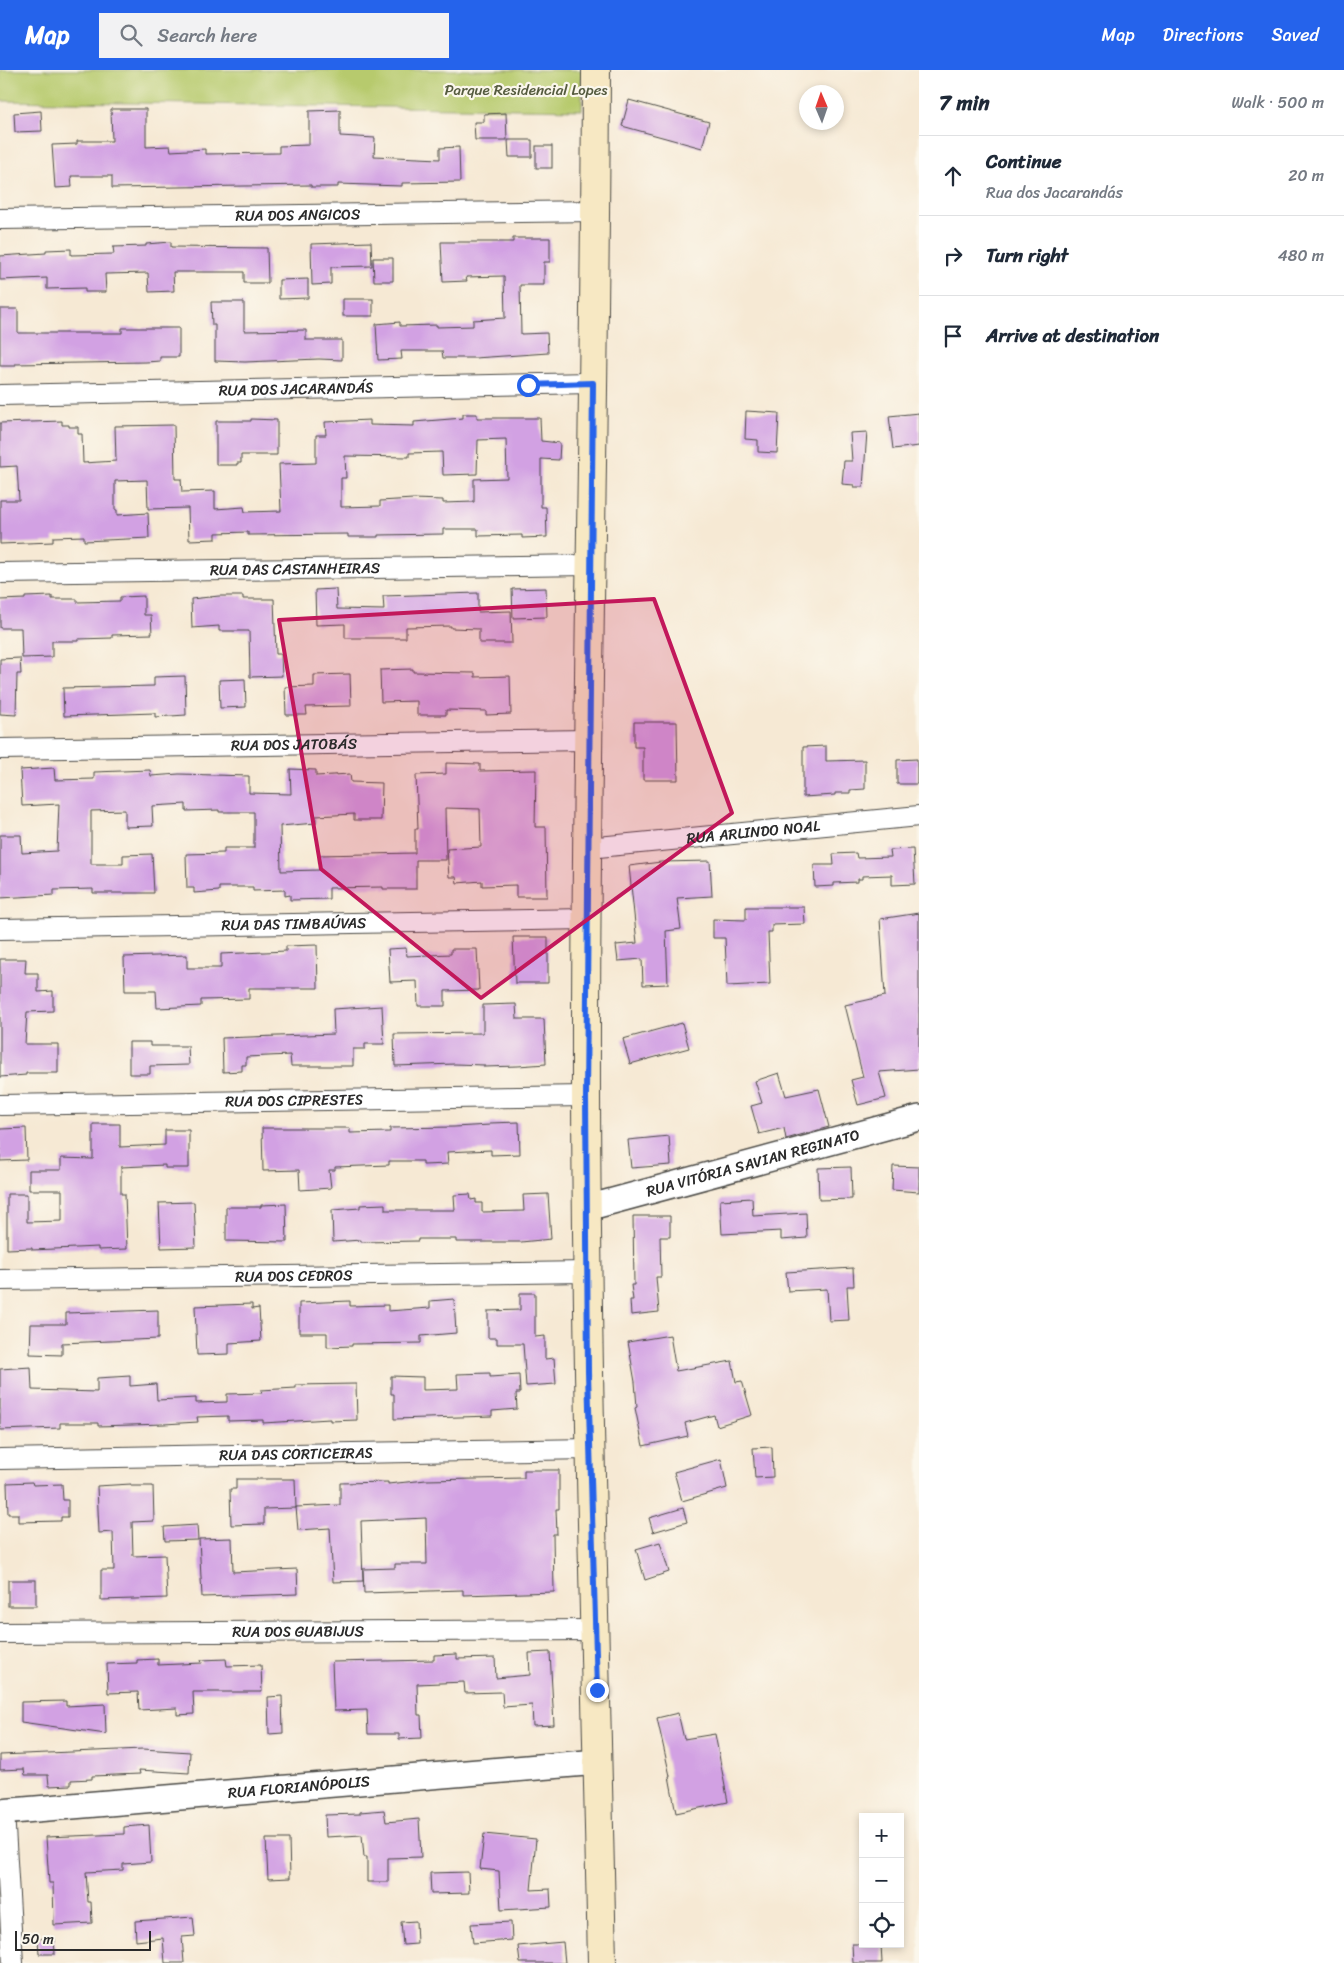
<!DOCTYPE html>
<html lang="en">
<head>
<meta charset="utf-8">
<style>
  :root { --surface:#fff; --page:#f2f2f3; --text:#1f2937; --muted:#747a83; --line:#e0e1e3; --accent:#2563eb }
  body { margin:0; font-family:Sriracha,sans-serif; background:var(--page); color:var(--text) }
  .controls { position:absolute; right:15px; bottom:15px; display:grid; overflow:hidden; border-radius:0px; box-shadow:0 2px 8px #0003 }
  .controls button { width:45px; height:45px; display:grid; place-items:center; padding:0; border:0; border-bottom:1px solid var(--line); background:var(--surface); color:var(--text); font:25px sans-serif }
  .compass { position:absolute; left:799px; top:15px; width:45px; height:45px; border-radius:50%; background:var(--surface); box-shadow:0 2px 8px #0003; rotate:358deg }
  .scale { position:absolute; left:15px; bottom:12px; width:136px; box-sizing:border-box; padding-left:5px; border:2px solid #2b2b2b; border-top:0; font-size:14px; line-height:18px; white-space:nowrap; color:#2b2b2b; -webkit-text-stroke:4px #fbf7ec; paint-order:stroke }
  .stop { position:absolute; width:15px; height:15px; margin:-11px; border:4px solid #2563eb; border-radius:50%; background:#fff }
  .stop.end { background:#2563eb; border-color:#fff; box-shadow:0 1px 5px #0008 }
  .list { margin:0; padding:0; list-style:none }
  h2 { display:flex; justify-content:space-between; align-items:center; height:65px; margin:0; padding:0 20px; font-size:21px }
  h2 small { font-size:16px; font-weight:400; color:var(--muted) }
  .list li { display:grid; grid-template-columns:32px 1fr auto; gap:15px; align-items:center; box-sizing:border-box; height:80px; padding:0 20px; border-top:1px solid var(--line) }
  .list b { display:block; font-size:19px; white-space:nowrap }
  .list p { margin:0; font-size:16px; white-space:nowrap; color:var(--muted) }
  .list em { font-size:16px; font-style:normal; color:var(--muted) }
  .icon { flex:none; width:28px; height:28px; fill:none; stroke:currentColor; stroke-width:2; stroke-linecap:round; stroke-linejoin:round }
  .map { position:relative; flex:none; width:919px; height:1893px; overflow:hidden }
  header { display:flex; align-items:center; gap:30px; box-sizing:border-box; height:70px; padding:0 25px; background:var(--accent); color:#fff }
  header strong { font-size:24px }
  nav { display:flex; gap:28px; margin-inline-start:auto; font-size:18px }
  .search { width:350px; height:45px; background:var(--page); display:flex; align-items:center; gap:12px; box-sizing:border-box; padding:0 18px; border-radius:0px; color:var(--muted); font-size:19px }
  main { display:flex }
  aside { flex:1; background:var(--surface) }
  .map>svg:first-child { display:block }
</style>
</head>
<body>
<header>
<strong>Map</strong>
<div class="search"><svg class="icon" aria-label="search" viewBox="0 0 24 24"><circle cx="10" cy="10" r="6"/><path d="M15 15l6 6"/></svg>Search here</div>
<nav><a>Map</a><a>Directions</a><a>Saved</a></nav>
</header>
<main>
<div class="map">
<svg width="919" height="1893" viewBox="0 0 919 1893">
  <rect width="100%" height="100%" fill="#fbf7ec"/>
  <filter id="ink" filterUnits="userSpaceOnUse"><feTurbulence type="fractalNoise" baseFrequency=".02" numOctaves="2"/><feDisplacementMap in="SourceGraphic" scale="10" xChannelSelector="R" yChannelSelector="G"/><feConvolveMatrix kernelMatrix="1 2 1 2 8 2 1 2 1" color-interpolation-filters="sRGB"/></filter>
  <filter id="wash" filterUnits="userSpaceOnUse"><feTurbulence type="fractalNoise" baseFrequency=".0096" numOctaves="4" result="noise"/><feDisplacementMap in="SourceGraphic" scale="20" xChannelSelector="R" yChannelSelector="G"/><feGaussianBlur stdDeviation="1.12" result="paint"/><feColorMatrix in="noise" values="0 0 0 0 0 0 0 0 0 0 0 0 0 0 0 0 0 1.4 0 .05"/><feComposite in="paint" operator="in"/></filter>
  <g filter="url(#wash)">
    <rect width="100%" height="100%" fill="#f6e9d4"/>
    <polygon fill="#b7ca6d" stroke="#717a4c" points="0,0 582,0 582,40 0,31"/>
    <g id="blocks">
      <g fill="#d2a1e3" fill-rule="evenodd">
        <polygon points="629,30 709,52 702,78 622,56"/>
        <polygon points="111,39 146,39 146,77 170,76 171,81 205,79 205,84 279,83 279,76 309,75 309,41 340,40 340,66 375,68 374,86 440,89 440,78 459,77 460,112 402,113 402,116 338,114 338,117 311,117 311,115 112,118 112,106 71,106 72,117 55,118 52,75 77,74 77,71 112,71"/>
        <polygon points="41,41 42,61 15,62 14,43"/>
        <polygon points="506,43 507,70 475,70 474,52 484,52 484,44"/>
        <polygon points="508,70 532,70 532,87 509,87"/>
        <rect x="536" y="76" width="16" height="22"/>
        <polygon points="513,168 550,168 550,192 544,192 544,215 520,215 521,264 547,263 548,283 475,288 443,288 442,281 401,281 402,289 378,290 376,254 400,252 400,256 437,255 437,257 473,256 473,250 505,248 504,206 466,207 467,211 443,212 441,172 513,172"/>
        <polygon points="171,172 171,177 267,178 268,213 244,213 244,202 173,202 174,221 149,222 148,203 105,204 106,222 85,222 85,218 47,219 47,208 0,210 0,186 46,183 46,180 71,179 71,185 114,184 113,177 146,176 146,174"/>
        <polygon points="371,172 372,196 331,197 331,214 312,215 311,174"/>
        <polygon points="373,188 393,188 393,211 374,211"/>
        <polygon points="308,209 308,228 279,229 279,210"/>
        <rect x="343" y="229" width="30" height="17"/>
        <polygon points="211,232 244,232 244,261 306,260 306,270 342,270 342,290 319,289 245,292 215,291 215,255 212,255"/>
        <polygon points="0,239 18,239 18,263 122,263 122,258 179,258 179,287 160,287 160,291 146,292 15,294 15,296 0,296"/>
        <polygon points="746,341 779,343 777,383 758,382 758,370 745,369"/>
        <polygon points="919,343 919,376 893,379 889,346"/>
        <path d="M463,344H477V348H540L541,371L560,373L559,390L541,389V437H546L547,467L522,468V465L478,466V459H443V464L378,465V467H348V464L248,465V462L216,463V469L189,470L188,438L148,439L147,410L115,411V440H117V445L148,443L149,468L84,471V466L53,467V472L0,474V430H19L17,396L0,397V353L62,351V355H69V357H78V364H82L83,393L116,391L115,356L174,355L175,409H181L182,422L215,421V439L244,437L245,442L281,441L279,394L316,393V365H326L325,352L370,350V355L414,356V352L463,348ZM506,369L507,408L474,409V432L443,433V430L413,429L380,431V436L341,437V408H346L345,386L409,387V383L442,382L443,405L477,404L478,370Z"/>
        <polygon points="251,349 277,350 277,385 241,385 241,393 237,393 237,395 216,395 216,351 251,351"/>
        <polygon points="867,362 863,417 854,417 854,415 842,414 844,391 852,391 850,363"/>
        <polygon points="546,518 547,547 513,548 512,519"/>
        <polygon points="336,519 337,539 384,540 383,526 478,523 478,542 511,541 512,573 479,573 479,559 451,558 451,556 406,557 406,568 345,568 345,554 316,555 315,520"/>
        <polygon points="52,526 52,529 77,529 77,532 120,531 120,527 144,526 144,545 151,545 152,564 112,565 112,568 78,569 78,571 52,571 52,587 22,588 21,558 0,558 0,530 25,529 25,527"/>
        <polygon points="219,526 243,526 243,529 274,529 276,584 281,584 282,606 250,607 249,561 219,561 219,556 192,558 191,529"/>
        <polygon points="20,588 21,604 17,604 16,645 0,644 0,589"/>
        <polygon points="413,599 413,602 475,603 475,607 510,606 511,644 486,645 486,641 446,640 446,645 417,645 417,631 381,632 380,600"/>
        <polygon points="350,604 351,636 306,637 307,645 286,645 285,617 314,616 314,605"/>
        <polygon points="185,606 186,645 155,647 155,643 64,646 63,618 154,616 154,607"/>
        <polygon points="245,609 246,637 220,638 219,610"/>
        <polygon points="634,652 677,652 678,710 643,710 643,677 634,677"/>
        <polygon points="826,676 826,691 865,690 865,719 850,720 850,723 835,723 835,725 803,727 803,677"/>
        <polygon points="917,689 917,714 897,714 897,690"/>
        <polygon points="446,693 480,694 480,701 536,700 535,757 546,757 547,827 516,827 516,815 482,816 482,811 457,813 456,807 449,807 447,779 481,777 480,739 445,738 446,790 416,790 416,819 383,819 383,817 329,818 329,829 290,830 290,825 285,826 285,820 253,821 253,817 219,817 219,821 194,823 194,818 187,818 186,784 224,783 224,778 254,778 254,742 219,742 219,740 186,741 186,734 152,736 153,756 125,757 125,740 91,741 91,794 123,794 123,785 152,784 154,823 93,823 93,819 54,820 54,825 0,828 0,765 21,765 22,783 57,781 59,734 22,736 20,700 54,698 55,710 94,709 94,702 150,700 151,706 179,704 249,706 249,723 291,724 290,699 316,700 316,706 350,704 351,712 382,713 381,750 354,750 354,744 316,746 316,753 280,756 281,801 319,800 319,785 415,783 415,759 418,759 416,705 446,704"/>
        <polygon points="913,779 915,814 892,815 892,805 862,806 862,809 858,809 858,812 834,813 834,816 815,817 814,795 834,795 833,784 856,783 857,788 891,787 890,780"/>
        <polygon points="710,791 712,826 677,828 681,859 666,861 668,914 643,915 642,889 618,891 616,875 637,873 629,796 661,792"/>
        <polygon points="746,837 804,837 805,854 772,855 772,862 768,862 770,914 727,916 725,868 713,868 713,849 746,850"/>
        <polygon points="919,843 919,999 879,1002 886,1028 858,1035 851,1010 863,1007 845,935 885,926 880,849"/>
        <polygon points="513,867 548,867 548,913 515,913"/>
        <polygon points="317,875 318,918 249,918 249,929 201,930 201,936 157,938 156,921 125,921 124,887 187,885 187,898 221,898 221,884 286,881 286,876"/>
        <polygon points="406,878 407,886 451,884 451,879 477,879 479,920 445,921 445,936 418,936 417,911 390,912 388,879"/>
        <polygon points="0,889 26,889 25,903 38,903 38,922 53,921 53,941 27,942 25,974 58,974 58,1003 26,1003 26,1005 0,1007"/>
        <polygon points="516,934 517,949 544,949 546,994 518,996 484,997 484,995 455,994 395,996 394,964 483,963 483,935"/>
        <polygon points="382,936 384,974 365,974 365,979 353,979 353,996 291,996 290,985 246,987 246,995 242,995 242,1001 223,1002 222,968 334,964 333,939"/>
        <polygon points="682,953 689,978 630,994 623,969"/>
        <polygon points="129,972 150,972 150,976 188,976 189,995 150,996 150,1004 129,1004"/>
        <polygon points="779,1003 786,1026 819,1019 829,1057 786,1069 784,1058 759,1064 751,1036 762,1033 755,1011"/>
        <polygon points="519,1052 520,1084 491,1085 491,1080 447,1082 448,1094 423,1095 423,1091 389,1091 389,1095 335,1097 335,1100 329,1100 331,1118 300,1120 299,1100 263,1101 262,1058 350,1058 350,1063 390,1062 390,1058 454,1057 490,1055 490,1053"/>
        <polygon points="93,1054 120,1054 120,1077 165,1075 165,1060 189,1060 189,1098 165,1098 165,1095 121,1097 121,1124 125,1124 127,1179 98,1180 98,1177 32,1180 32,1178 7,1179 7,1124 27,1124 27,1152 62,1151 62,1120 29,1120 29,1100 61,1100 61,1088 93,1089"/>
        <polygon points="26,1058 27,1090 0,1091 0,1059"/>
        <polygon points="669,1066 671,1095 631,1098 628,1070"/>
        <polygon points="893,1096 919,1097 919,1122 892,1120"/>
        <polygon points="851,1097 852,1129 819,1130 818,1098"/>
        <polygon points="470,1124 471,1130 476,1129 476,1133 482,1133 482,1142 524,1141 523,1125 548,1124 551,1169 521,1172 456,1172 456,1169 418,1169 418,1171 361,1172 361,1170 333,1172 332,1140 360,1138 360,1135 385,1134 385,1140 455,1140 454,1125"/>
        <polygon points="752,1128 753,1146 806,1143 807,1168 781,1170 781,1161 722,1164 720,1130"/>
        <polygon points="194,1132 196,1177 161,1178 159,1133"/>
        <polygon points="286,1134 287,1172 226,1171 226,1137 261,1137 261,1135"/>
        <polygon points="633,1146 670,1146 670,1167 660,1167 661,1207 656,1207 659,1242 631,1245 630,1230 633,1230 631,1215 634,1215"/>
        <polygon points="853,1198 854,1216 847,1216 849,1250 829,1251 827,1219 788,1221 786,1202"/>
        <polygon points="520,1223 535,1223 535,1267 545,1266 545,1289 554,1288 556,1314 526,1316 523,1274 497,1274 497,1268 488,1268 488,1241 520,1240"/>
        <polygon points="454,1229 456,1263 421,1266 421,1273 352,1274 352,1276 327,1277 327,1263 299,1263 299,1233 350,1231 350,1236 388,1235 388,1241 430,1238 430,1231"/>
        <polygon points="252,1234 252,1239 259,1238 261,1271 229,1273 229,1284 197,1285 195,1236"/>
        <polygon points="158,1240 158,1269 62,1273 62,1285 30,1284 31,1254 66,1254 66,1243"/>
        <polygon points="670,1265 676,1301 732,1291 736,1312 742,1311 752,1345 717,1356 714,1345 685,1353 688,1366 643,1376 635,1338 637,1337 635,1312 628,1272"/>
        <polygon points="31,1297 32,1320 97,1322 97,1308 130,1306 130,1316 156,1314 157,1330 196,1328 196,1333 227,1332 227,1324 262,1323 261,1320 296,1318 296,1315 356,1314 357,1350 330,1351 330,1349 263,1353 263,1350 228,1351 228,1346 197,1347 198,1352 164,1354 98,1356 98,1353 60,1353 60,1358 0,1360 0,1299"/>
        <polygon points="490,1303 490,1307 519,1305 520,1323 516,1323 517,1339 492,1341 492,1346 394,1349 394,1324 391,1324 391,1306 423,1307 423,1320 458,1319 457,1304"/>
        <polygon points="772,1377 773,1407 755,1408 753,1378"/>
        <polygon points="721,1389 727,1418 682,1431 674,1402"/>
        <polygon points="524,1400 559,1400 559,1439 556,1439 557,1464 553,1464 554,1522 463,1525 463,1520 364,1523 363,1499 395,1498 395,1494 427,1494 426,1448 361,1451 363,1511 333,1512 330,1458 298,1460 296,1437 340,1435 340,1413 388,1412 388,1414 426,1410 524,1408"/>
        <polygon points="236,1409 295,1409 296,1438 264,1439 264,1454 231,1455 230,1419 236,1419"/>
        <polygon points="32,1412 33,1415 62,1414 63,1430 68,1430 68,1447 61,1447 61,1451 18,1452 18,1444 8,1444 7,1413"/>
        <polygon points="131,1414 131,1416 153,1416 154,1451 132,1452 133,1486 165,1485 167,1528 101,1530 101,1500 114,1500 113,1462 99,1463 97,1416"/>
        <polygon points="683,1438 687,1452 653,1462 649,1448"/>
        <polygon points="197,1455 198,1470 165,1471 164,1457"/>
        <polygon points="232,1468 233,1502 297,1499 298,1524 202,1527 199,1469"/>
        <polygon points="660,1472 669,1502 645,1510 636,1479"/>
        <rect x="8" y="1510" width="28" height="26"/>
        <polygon points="550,1582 554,1655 533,1656 532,1635 503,1637 502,1622 465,1623 464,1612 417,1614 418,1645 421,1645 422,1668 399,1669 399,1664 368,1664 367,1640 334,1641 332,1592 434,1590 434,1585 457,1584 457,1589 495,1588 496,1608 530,1605 529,1583"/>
        <polygon points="158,1589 158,1595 202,1593 201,1590 226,1589 227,1596 261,1595 262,1622 193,1622 194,1644 177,1645 177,1638 139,1640 138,1622 108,1623 107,1594 137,1593 137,1590"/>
        <polygon points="282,1626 283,1663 269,1664 268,1627"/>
        <polygon points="66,1631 66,1636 105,1634 106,1664 21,1652 21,1632"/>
        <polygon points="678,1643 684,1669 715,1664 728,1732 676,1743 669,1706 670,1706 657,1648"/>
        <polygon points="143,1679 190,1682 189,1703 139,1700 140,1704 92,1706 92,1709 71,1710 71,1715 49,1716 48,1705 25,1705 24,1699 0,1700 0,1685"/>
        <polygon points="384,1740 386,1752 419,1749 421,1787 388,1788 388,1812 367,1812 367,1787 364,1787 362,1765 326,1767 325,1745 360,1744 360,1742"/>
        <polygon points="149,1755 151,1792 123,1794 123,1800 86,1802 88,1832 91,1832 92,1853 54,1855 53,1813 49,1813 46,1767 124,1764 124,1757"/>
        <polygon points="484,1764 536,1769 531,1820 550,1819 551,1837 501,1840 499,1801 480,1799"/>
        <polygon points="266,1769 289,1769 290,1808 268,1809"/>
        <polygon points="468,1802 469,1823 431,1824 430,1803"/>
        <polygon points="193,1847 195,1866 182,1867 184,1893 165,1893 163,1868 136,1871 135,1851"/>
        <polygon points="416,1851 417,1874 403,1875 401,1852"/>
        <polygon points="511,1852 512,1870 473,1873 471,1854"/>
        <polygon points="54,1868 55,1884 39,1884 38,1869"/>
        <polygon points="563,1872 565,1893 520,1893 518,1876"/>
        <polygon points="852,1874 881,1874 882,1893 853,1893"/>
      </g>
    </g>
  </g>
  <g filter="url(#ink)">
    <use href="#blocks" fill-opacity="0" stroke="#494844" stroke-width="1"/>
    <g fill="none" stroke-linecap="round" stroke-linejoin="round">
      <defs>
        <g id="minor">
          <path id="s1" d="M0,149L596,141"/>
          <path id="s2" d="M0,325L593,313"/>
          <path id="s3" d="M0,503L590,495"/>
          <path id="s4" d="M0,679L588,670"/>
          <path id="s5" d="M588,778L919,746"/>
          <path id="s6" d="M0,859L587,849"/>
          <path id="s7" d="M0,1035L586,1026"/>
          <path id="s8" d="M0,1210L588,1202"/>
          <path id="s9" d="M0,1389L591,1379"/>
          <path id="s10" d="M0,1563L595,1560"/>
          <polyline points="4,1741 13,1893"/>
        </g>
        <g id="tertiary">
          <path id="s11" d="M587,1138L919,1048"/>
          <path id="s12" d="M0,1742L598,1692"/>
        </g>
        <path id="secondary" d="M596,0C595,342 585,685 586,1027C587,1316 596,1604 602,1893"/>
      </defs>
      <use href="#minor" stroke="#494844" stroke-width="22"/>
      <use href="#tertiary" stroke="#494844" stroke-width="28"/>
      <use href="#secondary" stroke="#494844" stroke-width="30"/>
      <use href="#minor" stroke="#fff" stroke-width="20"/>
      <use href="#tertiary" stroke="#fff" stroke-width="25"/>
      <use href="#secondary" stroke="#f7e8c3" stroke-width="28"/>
    </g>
  </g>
  <g fill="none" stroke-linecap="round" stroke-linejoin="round" filter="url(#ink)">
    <polyline stroke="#2563eb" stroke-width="6" points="528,315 593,313 586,1026 588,1302 597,1620"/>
  </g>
  <path fill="#c2185b" fill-opacity="0.2" stroke="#c2185b" stroke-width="4" stroke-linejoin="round" d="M654,529L732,743L481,928L321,799L279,550Z"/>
  <g text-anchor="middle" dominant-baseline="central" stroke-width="4.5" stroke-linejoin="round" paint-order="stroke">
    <g font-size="15" fill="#555b3f" stroke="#fbf7ec">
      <text x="526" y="20">Parque Residencial Lopes</text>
    </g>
    <g font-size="15" fill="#2b2b2b" stroke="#fbf7ec">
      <text stroke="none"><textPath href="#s1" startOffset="298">RUA DOS ANGICOS</textPath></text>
      <text stroke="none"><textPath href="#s2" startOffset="296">RUA DOS JACARANDÁS</textPath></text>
      <text stroke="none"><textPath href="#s3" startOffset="295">RUA DAS CASTANHEIRAS</textPath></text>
      <text stroke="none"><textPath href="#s4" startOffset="294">RUA DOS JATOBÁS</textPath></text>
      <text stroke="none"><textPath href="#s5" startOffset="166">RUA ARLINDO NOAL</textPath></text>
      <text stroke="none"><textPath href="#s6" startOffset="294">RUA DAS TIMBAÚVAS</textPath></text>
      <text stroke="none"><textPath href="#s7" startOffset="294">RUA DOS CIPRESTES</textPath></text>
      <text stroke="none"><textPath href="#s11" startOffset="172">RUA VITÓRIA SAVIAN REGINATO</textPath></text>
      <text stroke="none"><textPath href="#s8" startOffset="294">RUA DOS CEDROS</textPath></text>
      <text stroke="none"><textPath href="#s9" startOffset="296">RUA DAS CORTICEIRAS</textPath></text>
      <text stroke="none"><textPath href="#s10" startOffset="298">RUA DOS GUABIJUS</textPath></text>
      <text stroke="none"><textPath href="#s12" startOffset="300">RUA FLORIANÓPOLIS</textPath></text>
    </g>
  </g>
</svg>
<div class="controls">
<button>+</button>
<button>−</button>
<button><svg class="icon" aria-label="locate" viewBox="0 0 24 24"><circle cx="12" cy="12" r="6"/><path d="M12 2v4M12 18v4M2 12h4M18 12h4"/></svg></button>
</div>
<svg class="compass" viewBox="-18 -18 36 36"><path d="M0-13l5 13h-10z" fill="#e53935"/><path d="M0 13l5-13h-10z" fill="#747a83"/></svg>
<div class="scale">50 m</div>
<div class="stop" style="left:528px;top:315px"></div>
<div class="stop end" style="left:597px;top:1620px"></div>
</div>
<aside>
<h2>7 min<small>Walk · 500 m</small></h2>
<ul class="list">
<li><svg class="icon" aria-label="ahead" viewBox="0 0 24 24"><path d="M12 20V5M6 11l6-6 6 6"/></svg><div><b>Continue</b><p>Rua dos Jacarandás</p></div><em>20 m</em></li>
<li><svg class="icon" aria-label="right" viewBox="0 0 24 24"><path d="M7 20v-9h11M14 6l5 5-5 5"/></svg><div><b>Turn right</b></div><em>480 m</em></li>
<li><svg class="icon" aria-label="arrive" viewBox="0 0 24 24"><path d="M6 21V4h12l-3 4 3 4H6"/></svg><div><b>Arrive at destination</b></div></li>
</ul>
</aside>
</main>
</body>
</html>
